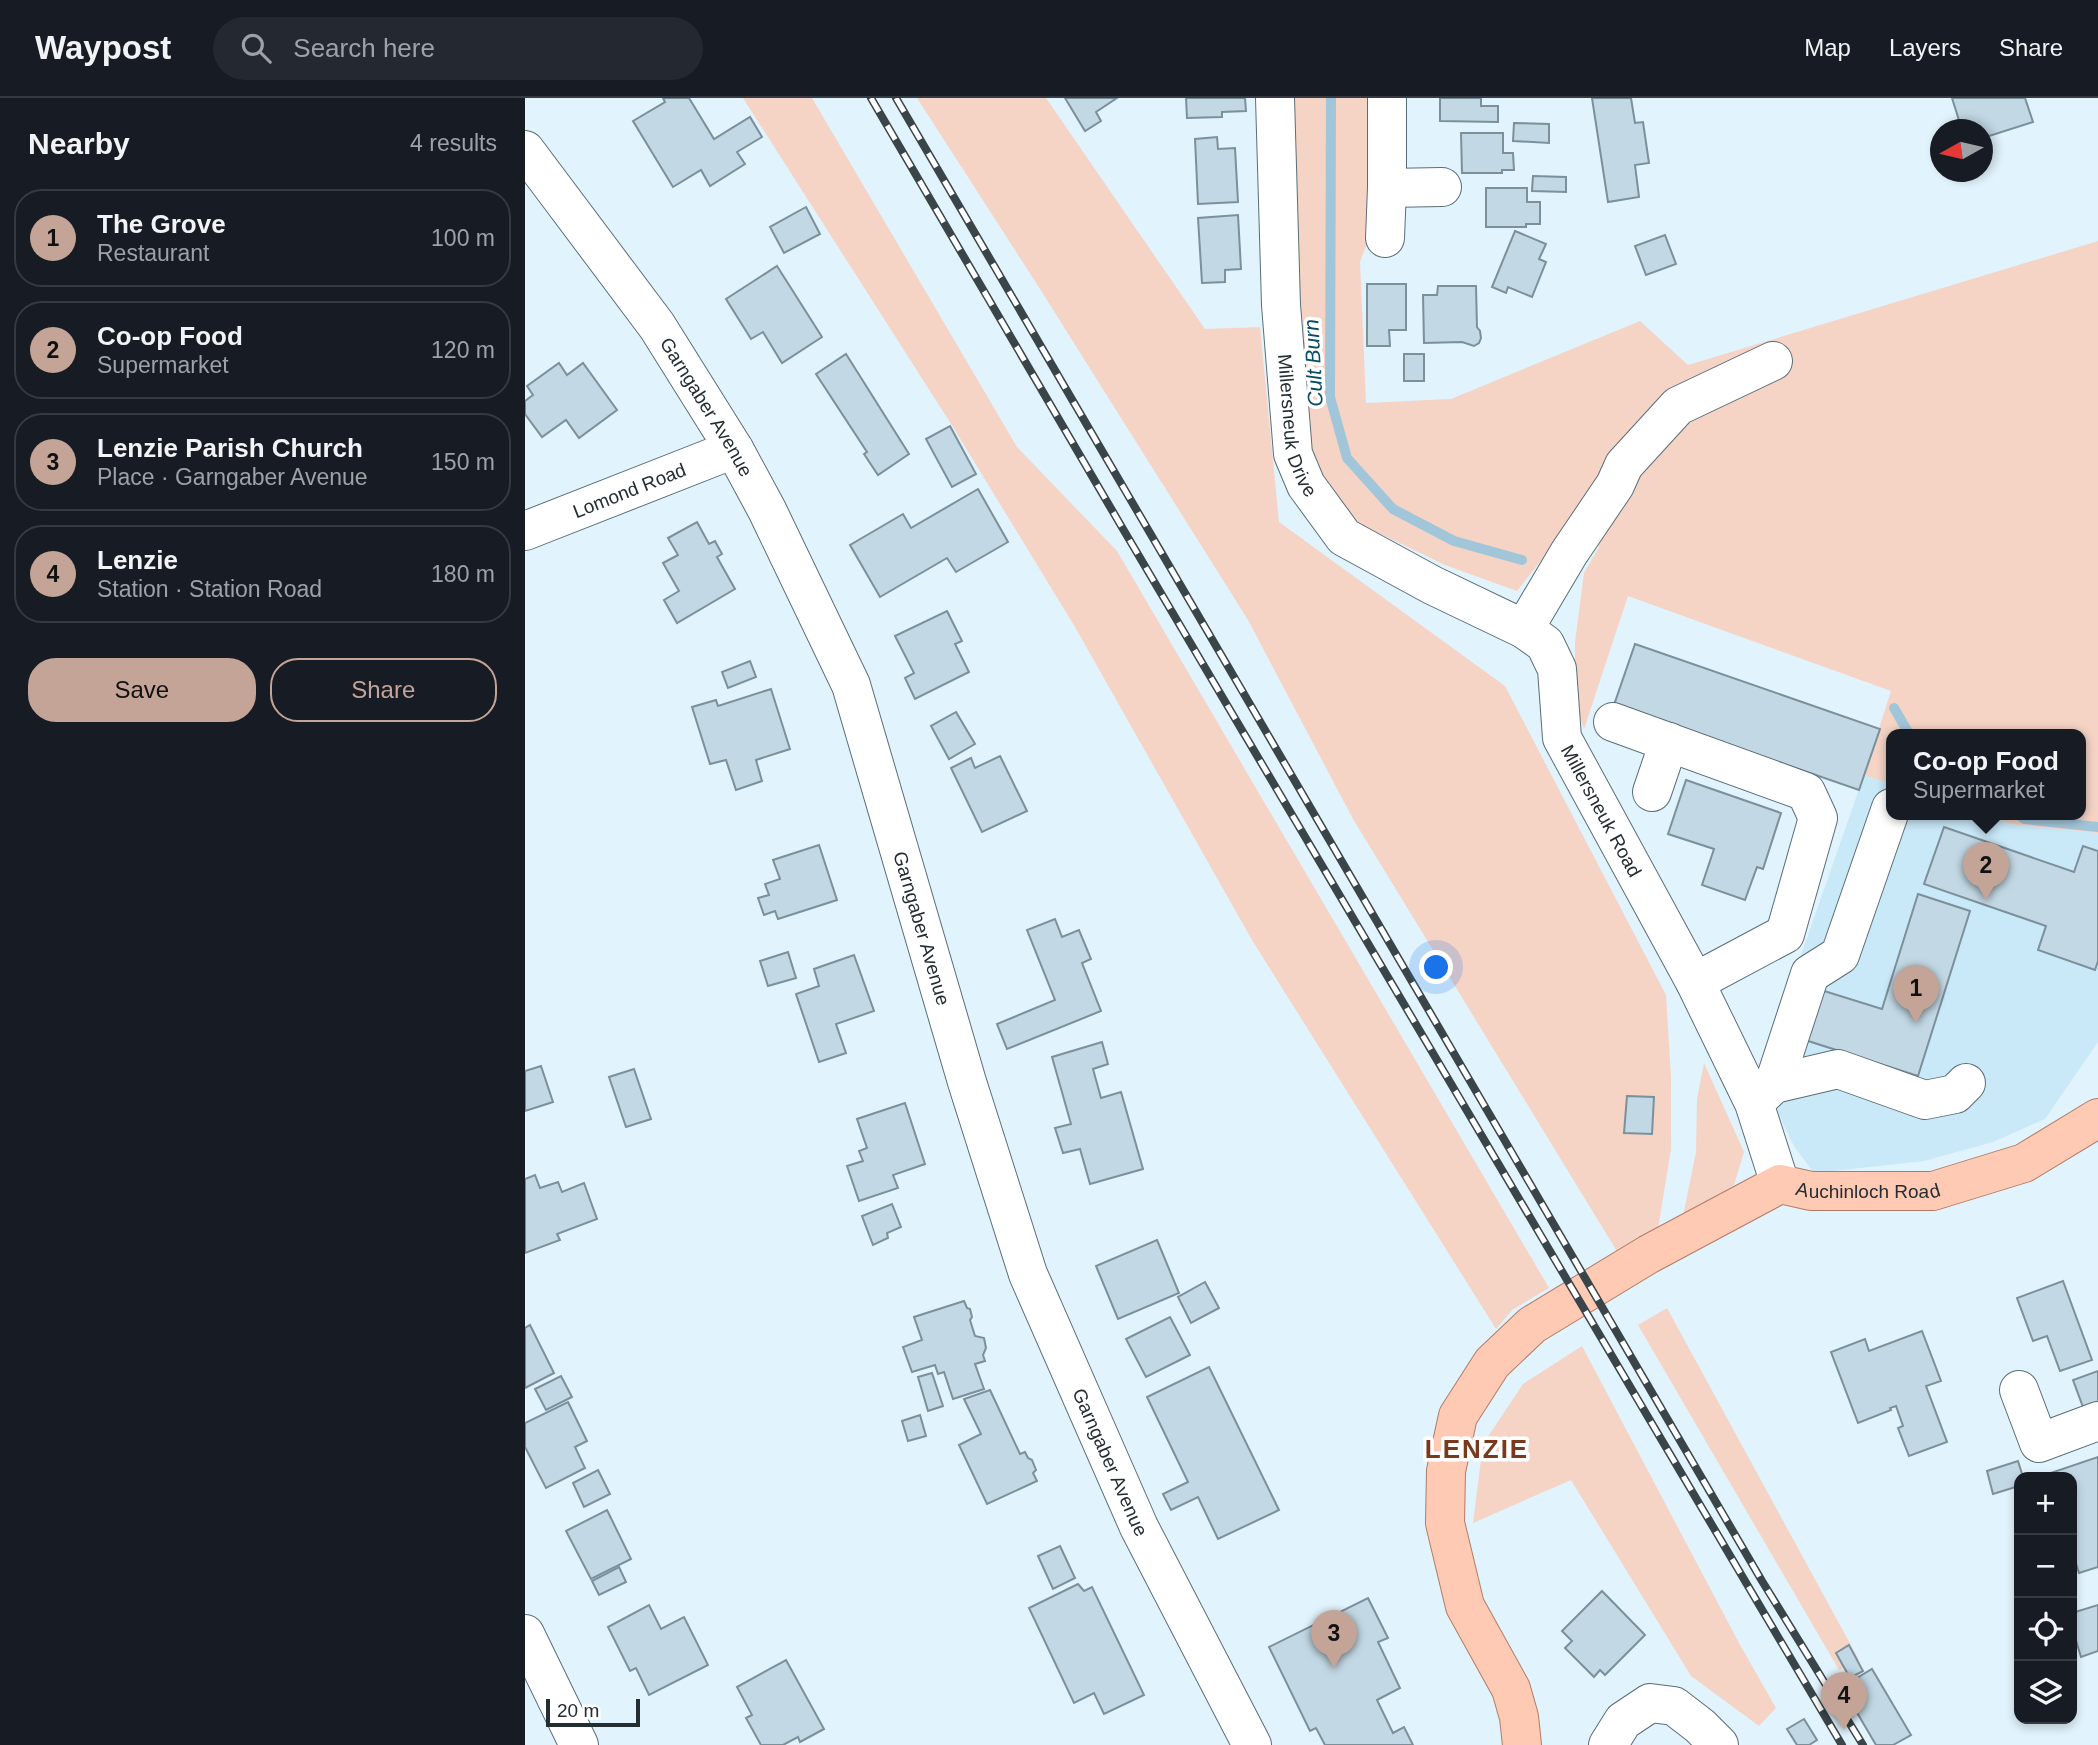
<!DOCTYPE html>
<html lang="en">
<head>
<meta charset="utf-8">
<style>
  :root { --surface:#171b24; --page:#242831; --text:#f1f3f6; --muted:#9ea1a6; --line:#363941; --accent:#c3a497 }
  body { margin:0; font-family:Arial,sans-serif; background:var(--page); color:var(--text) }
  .controls { position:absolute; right:21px; bottom:21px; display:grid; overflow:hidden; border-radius:14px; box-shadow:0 4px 10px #0003 }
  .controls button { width:63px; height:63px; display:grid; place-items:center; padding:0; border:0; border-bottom:2px solid var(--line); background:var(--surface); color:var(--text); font:35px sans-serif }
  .compass { position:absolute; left:1405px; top:21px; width:63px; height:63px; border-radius:50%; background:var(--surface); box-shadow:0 4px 10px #0003; rotate:262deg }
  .scale { position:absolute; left:21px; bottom:18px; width:94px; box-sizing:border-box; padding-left:7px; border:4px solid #242d31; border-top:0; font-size:19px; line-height:24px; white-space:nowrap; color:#242d31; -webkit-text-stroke:5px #fff; paint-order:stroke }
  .you { position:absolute; left:912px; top:870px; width:24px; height:24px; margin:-18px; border:5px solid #fff; border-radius:50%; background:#1a73e8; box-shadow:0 0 0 10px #1a73e833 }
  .badge { display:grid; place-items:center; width:46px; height:46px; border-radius:50%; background:var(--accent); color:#111; font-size:23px; font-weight:700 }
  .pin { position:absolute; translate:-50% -58px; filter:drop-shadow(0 2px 4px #0008) }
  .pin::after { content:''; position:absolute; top:37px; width:24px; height:21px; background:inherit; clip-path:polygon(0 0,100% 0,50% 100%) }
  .popup { position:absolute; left:1361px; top:631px; width:200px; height:91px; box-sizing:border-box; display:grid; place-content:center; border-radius:14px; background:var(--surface); filter:drop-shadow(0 2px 5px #0005); font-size:23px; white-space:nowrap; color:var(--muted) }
  .popup b { font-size:26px; color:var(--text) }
  .popup::after { content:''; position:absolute; left:50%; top:100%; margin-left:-14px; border:14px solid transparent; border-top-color:var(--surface) }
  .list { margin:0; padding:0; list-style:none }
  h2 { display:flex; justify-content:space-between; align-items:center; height:91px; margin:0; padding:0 28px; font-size:30px }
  h2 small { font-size:23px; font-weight:400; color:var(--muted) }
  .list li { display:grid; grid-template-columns:46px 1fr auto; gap:21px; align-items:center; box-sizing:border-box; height:98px; margin:0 14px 14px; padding:0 14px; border:2px solid var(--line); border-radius:28px }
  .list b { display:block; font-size:26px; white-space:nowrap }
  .list p { margin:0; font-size:23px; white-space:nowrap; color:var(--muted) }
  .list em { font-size:23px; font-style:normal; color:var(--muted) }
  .actions { display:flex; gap:14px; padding:21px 28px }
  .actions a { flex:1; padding:16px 0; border:2px solid var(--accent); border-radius:28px; text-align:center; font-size:24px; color:var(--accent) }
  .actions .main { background:var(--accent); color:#111 }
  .icon { flex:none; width:38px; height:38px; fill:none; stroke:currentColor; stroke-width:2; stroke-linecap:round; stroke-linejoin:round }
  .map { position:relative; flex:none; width:1573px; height:1647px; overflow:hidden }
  header { display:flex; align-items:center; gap:42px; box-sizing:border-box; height:98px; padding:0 35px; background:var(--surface); border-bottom:2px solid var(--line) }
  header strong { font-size:33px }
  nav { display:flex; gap:38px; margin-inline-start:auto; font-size:24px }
  .search { width:490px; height:63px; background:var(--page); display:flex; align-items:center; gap:18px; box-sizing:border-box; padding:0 24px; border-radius:38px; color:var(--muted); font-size:26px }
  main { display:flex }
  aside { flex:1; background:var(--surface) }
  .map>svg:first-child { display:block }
</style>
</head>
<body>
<header>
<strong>Waypost</strong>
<div class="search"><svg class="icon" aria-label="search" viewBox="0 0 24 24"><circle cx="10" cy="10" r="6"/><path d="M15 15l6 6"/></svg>Search here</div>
<nav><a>Map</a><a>Layers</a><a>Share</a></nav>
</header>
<main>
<aside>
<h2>Nearby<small>4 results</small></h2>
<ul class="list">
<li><span class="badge">1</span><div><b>The Grove</b><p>Restaurant</p></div><em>100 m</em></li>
<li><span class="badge">2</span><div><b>Co-op Food</b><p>Supermarket</p></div><em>120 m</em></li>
<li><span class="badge">3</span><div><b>Lenzie Parish Church</b><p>Place · Garngaber Avenue</p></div><em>150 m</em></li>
<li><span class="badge">4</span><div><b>Lenzie</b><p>Station · Station Road</p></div><em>180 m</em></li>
</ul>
<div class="actions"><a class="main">Save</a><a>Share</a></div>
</aside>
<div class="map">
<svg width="1573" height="1647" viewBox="0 0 1573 1647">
  <rect width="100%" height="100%" fill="#e1f3fd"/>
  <polygon fill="#c9e8f8" points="1339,677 1366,686 1366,716 1458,716 1486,726 1573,735 1573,944 1520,1021 1468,1044 1399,1063 1289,1075 1269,1048 1234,977"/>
  <g fill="#f5d4c6">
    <polygon points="218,0 287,0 492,349 592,453 1024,1190 987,1212 971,1231 727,842 550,529 428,329"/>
    <polygon points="392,0 521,0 680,231 735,229 754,424 980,588 1141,897 1146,979 1146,1051 1133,1131 1093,1155 828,721 723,522 515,191"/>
    <polygon points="766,0 846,0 844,140 835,164 841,305 926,301 1115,223 1163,267 1573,143 1573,735 1486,726 1458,716 1556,716 1556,636 1366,636 1366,686 1339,677 1366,593 1103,498 1059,631 1050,605 1050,544 1059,475 1074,449 1043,428 992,493 920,467 829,423 787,366 775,207"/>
    <polygon points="1179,965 1219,1054 1209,1087 1158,1118 1171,1054 1172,1001"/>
    <polygon points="1142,1210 1334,1562 1314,1572 1113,1227"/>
    <polygon points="1057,1248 1214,1545 1251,1610 1234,1628 1166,1578 1046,1382 948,1425 958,1346 998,1286"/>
  </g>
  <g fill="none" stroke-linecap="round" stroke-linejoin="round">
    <g stroke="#a2c6d9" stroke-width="10">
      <polyline points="806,0 805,299 822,360 868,411 929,443 997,462"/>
      <polyline points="1369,610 1383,634 1387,636"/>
      <polyline points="1494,716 1499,721 1573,729"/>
    </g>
  </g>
  <g fill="#c2d8e4" stroke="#7b909a" stroke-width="2">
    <polygon points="138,0 164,0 189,41 225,19 237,39 212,54 220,66 185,88 176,72 148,89 108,23 140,4"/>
    <polygon points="540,0 592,0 571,14 576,23 560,33"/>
    <polygon points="661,0 720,0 721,13 697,14 697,19 662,20"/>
    <polygon points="915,0 956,0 956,8 973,8 973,24 915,23"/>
    <polygon points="1067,0 1106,0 1110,25 1118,24 1124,65 1110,67 1114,99 1083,104"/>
    <polygon points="1427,0 1500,0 1508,24 1458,40 1458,32 1437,32"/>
    <polygon points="989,25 1024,26 1024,45 988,43"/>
    <polygon points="936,35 978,35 978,55 988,55 989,72 977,72 977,75 937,75"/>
    <polygon points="692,39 693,51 710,50 713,104 673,106 670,41"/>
    <polygon points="1008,78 1041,79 1041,94 1007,93"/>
    <polygon points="961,90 1002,90 1002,104 1015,104 1015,126 1001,126 1001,129 961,129"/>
    <polygon points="281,109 295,136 259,155 245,129"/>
    <polygon points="713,117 716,171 700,172 700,184 677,185 673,120"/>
    <polygon points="990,133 1021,146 1014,161 1021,164 1007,199 983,189 981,195 967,189"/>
    <polygon points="1140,137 1151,166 1121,177 1110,148"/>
    <polygon points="252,168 297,239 257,265 238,234 226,241 201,201"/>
    <polygon points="842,186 881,186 881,232 864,232 865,248 842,248"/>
    <polygon points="913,188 951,188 952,229 955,233 956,240 954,245 949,248 937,244 899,245 898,197 912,197"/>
    <polygon points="321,256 384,356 353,377 339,356 342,354 291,276"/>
    <rect x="879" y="256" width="20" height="27"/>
    <polygon points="34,265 42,277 58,265 92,312 54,340 41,322 17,339 0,316 0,303 8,297 2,288"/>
    <polygon points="425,328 451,376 427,389 401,341"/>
    <polygon points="453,391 483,444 431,474 422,460 355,499 325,447 378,416 386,430"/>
    <polygon points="172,424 184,446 190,443 197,456 192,459 210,491 152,525 139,502 154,493 138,465 153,457 143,440"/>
    <polygon points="422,513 437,543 430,546 444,574 390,601 380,580 389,575 370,538"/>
    <polygon points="1110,546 1355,631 1334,692 1089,607"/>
    <polygon points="225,563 231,579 203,590 197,574"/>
    <polygon points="246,591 265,651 231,662 237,683 211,692 201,662 185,666 167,609 191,602 193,608"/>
    <polygon points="431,614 450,646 424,661 406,628"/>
    <polygon points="475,658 502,713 457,734 426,670 446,660 450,670"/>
    <polygon points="1161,682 1256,715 1238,771 1232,769 1220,802 1177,787 1189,751 1143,736"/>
    <polygon points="1419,729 1549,774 1558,748 1573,753 1573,863 1570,872 1513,852 1521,828 1399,786"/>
    <polygon points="294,747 312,802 253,821 250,813 239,817 233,800 244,797 240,786 255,781 248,762"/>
    <polygon points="1393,796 1445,813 1393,978 1280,942 1296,892 1357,911"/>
    <polygon points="530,821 537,839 554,832 566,861 557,865 576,913 482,951 472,926 530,902 502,832"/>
    <polygon points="263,854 271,880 243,888 235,863"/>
    <polygon points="329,857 349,913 311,926 321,955 294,964 271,896 294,888 289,871"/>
    <polygon points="577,944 583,966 568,971 576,1000 596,994 618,1071 565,1086 555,1051 538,1055 530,1030 546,1026 527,959"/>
    <polygon points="16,968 28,1004 0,1013 0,973"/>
    <polygon points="109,971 126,1021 101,1029 84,979"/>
    <polygon points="1102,998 1129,999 1127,1036 1099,1035"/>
    <polygon points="380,1005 400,1066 368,1077 373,1090 334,1103 322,1068 338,1063 334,1053 342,1050 332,1021"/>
    <polygon points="10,1077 15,1090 33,1084 37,1094 59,1085 72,1121 32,1136 35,1142 0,1155 0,1081"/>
    <polygon points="367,1106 376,1129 362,1135 363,1140 348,1147 337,1118"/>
    <polygon points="632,1142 654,1195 593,1221 571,1168"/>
    <polygon points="1538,1183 1567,1262 1535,1273 1522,1238 1508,1243 1492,1200"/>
    <polygon points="680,1184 694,1210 666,1225 653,1199"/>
    <polygon points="439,1203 442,1210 445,1211 447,1219 445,1222 450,1238 459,1240 461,1250 458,1257 460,1263 450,1266 459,1291 428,1301 419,1274 413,1276 410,1267 387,1274 378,1249 397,1242 389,1219"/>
    <polygon points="645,1219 665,1257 621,1279 601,1241"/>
    <polygon points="5,1227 29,1275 0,1290 0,1230"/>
    <polygon points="1397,1233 1416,1283 1401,1288 1422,1344 1384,1358 1373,1330 1378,1328 1371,1308 1365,1310 1366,1312 1333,1325 1306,1254 1340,1241 1344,1253"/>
    <polygon points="684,1269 754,1412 693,1441 673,1399 646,1412 638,1396 663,1384 622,1299"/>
    <polygon points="1573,1273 1573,1304 1558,1309 1548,1282"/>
    <polygon points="407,1275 418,1308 403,1313 393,1279"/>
    <polygon points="36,1278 47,1299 21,1312 10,1291"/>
    <polygon points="465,1292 495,1356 500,1354 503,1360 507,1362 511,1372 508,1375 512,1383 462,1406 434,1347 456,1336 439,1301"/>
    <polygon points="43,1304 62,1343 50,1349 60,1370 21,1390 0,1349 0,1325"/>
    <polygon points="395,1317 401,1338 383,1343 377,1323"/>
    <polygon points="1573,1359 1573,1469 1554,1475 1547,1453 1547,1379 1514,1379"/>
    <polygon points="1493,1363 1498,1379 1494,1379 1494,1388 1468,1396 1462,1373"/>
    <polygon points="73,1372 85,1396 59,1409 48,1385"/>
    <polygon points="82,1412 106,1461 66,1481 41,1433"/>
    <polygon points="535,1448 550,1480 528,1491 513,1458"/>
    <polygon points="94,1469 101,1484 74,1497 67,1483"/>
    <polygon points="553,1486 559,1493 567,1489 619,1597 579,1616 569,1595 549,1605 504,1510"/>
    <polygon points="1077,1493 1120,1537 1080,1577 1075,1572 1069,1579 1040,1550 1047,1543 1037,1533"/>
    <polygon points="843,1500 863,1540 853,1544 875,1590 852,1602 868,1635 879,1629 888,1647 800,1647 791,1630 785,1633 744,1549"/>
    <polygon points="124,1507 136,1531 159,1519 183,1567 124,1597 111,1570 105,1573 83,1529"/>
    <polygon points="1573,1507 1573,1553 1556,1559 1547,1529 1547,1515"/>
    <polygon points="1324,1547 1338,1573 1325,1580 1311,1555"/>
    <polygon points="261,1562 299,1631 275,1644 273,1639 258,1647 236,1647 221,1620 227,1617 212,1589"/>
    <polygon points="1347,1571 1386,1637 1368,1647 1351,1647 1317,1589"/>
    <polygon points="1279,1621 1292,1642 1284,1647 1272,1647 1262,1631"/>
  </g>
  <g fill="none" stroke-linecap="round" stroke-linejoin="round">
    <defs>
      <g id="minor">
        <path id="s1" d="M750,0L756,207L768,356L781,387L819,439L907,487L999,531"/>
        <path id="s2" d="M0,52L132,228L209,351L242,412L326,587L442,984L503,1176L614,1429L727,1647"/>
        <polyline points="862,90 917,89"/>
        <polyline points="860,140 862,90 862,0"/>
        <path id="s3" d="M1248,263L1153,308L1099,367L1090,387L1044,455L999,531L1020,546L1032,571L1037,640L1170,884L1229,1005L1255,1086"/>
        <path id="s4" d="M0,433L209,351"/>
        <polyline points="1088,624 1281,694 1293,720 1260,836 1170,884"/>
        <polyline points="1127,694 1144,644"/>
        <polyline points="1249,986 1285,876 1315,857 1366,710"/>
        <polyline points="1233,1001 1249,986 1313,971 1400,1002 1430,996 1441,985"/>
        <polyline points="1494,1292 1514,1345 1573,1323"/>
        <polyline points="0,1536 54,1647"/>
        <polyline points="1083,1647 1098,1623 1125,1605 1149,1608 1175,1628 1194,1647"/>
      </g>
      <g id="major">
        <path id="s5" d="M997,1647L994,1619L986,1591L940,1508L920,1425L921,1373L933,1318L967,1265L1007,1227L1124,1156L1255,1086L1286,1093H1408L1499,1065L1573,1020"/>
      </g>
    </defs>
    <use href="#minor" stroke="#5a6e78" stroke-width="40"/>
    <use href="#major" stroke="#b17c66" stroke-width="40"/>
    <use href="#minor" stroke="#fff" stroke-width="38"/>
    <use href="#major" stroke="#fecab4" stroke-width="38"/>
    <defs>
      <g id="rail">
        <polyline points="346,0 598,431 1317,1647"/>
        <polyline points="371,0 1237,1483 1338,1647"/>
      </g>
    </defs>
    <use href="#rail" stroke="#3a4549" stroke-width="8"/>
    <use href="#rail" stroke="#fff" stroke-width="5" stroke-dasharray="16" stroke-linecap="butt"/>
  </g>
  <g text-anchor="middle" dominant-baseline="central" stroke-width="7" stroke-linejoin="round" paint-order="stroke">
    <g font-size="19" fill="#242d31" stroke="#fff">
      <text stroke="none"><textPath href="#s2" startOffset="315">Garngaber Avenue</textPath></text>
      <text stroke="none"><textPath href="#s1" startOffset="329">Millersneuk Drive</textPath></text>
      <text stroke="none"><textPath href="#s4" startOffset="112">Lomond Road</textPath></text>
      <text stroke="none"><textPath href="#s3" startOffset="583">Millersneuk Road</textPath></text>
      <text stroke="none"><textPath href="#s2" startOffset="882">Garngaber Avenue</textPath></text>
      <text stroke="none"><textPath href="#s5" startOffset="838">Auchinloch Road</textPath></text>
      <text stroke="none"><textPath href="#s2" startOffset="1449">Garngaber Avenue</textPath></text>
    </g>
    <g font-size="21" font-style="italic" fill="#054d67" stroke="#fff">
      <text transform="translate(788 265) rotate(-93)">Cult Burn</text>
    </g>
    <g font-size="26" font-weight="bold" letter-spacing="2" fill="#7a391b" stroke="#fff">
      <text x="952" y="1351">LENZIE</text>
    </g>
  </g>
</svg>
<div class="controls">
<button>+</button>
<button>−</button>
<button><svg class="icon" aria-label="locate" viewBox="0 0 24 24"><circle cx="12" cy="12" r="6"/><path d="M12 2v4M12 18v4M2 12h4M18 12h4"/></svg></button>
<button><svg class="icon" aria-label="layers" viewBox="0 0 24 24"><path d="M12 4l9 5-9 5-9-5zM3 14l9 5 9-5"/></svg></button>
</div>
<svg class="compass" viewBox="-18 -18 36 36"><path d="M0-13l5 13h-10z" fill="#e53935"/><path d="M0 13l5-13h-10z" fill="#9ea1a6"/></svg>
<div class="scale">20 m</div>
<div class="you"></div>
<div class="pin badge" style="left:1391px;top:925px">1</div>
<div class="pin badge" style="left:1461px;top:802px">2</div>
<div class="popup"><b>Co-op Food</b>Supermarket</div>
<div class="pin badge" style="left:809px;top:1570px">3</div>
<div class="pin badge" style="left:1319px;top:1632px">4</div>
</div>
</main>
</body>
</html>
